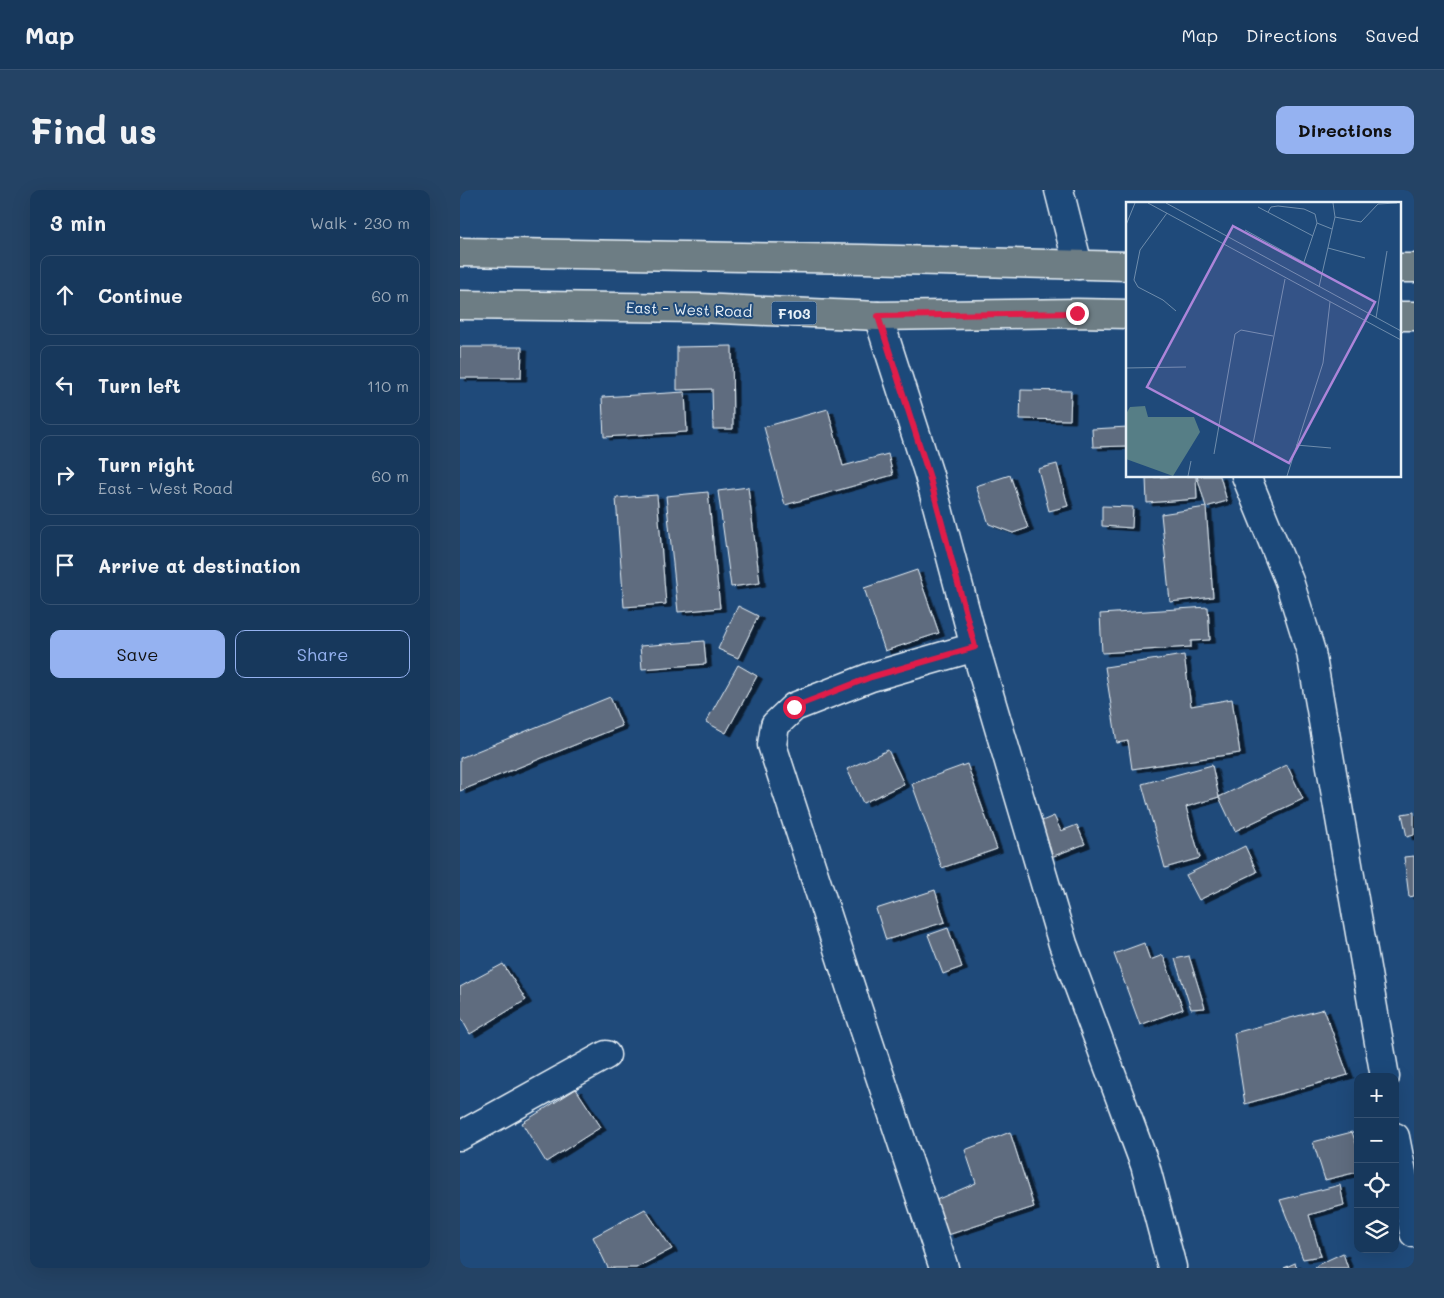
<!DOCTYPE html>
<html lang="en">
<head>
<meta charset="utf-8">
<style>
  :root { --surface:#17385c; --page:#244365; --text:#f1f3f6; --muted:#9eacbb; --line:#365272; --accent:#95b2f1 }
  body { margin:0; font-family:Mali,sans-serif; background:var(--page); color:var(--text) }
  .controls { position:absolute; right:15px; bottom:15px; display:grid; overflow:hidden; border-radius:10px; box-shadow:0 5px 20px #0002 }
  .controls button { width:45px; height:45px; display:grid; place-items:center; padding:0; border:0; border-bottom:1px solid var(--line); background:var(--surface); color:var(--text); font:25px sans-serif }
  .stop { position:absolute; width:15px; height:15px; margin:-11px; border:4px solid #e11d48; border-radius:50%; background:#fff }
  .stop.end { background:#e11d48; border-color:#fff; box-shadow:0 1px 5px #0008 }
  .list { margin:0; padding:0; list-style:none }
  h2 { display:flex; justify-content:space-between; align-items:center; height:65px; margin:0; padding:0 20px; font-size:21px }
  h2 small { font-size:16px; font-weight:400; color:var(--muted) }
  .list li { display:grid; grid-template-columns:32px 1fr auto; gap:15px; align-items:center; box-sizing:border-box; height:80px; margin:0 10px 10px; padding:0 10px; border:1px solid var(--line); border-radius:10px }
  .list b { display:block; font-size:19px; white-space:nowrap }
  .list p { margin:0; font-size:16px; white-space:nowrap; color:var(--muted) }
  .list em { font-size:16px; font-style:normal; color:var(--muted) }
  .actions { display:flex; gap:10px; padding:15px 20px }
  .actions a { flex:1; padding:11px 0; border:1px solid var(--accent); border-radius:10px; text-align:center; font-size:18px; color:var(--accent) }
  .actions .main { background:var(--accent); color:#111 }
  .icon { flex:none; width:28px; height:28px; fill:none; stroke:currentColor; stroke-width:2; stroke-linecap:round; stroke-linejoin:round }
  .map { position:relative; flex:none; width:954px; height:1078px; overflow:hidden; border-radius:10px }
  header { display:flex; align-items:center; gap:30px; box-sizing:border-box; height:70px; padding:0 25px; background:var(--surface); border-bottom:1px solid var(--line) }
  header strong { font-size:24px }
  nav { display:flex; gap:28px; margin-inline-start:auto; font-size:18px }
  .intro { display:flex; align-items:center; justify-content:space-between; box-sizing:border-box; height:120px; padding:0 30px }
  h1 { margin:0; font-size:35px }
  .button { padding:12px 22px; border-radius:10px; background:var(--accent); color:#111; font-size:18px; font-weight:700 }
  main { display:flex; gap:30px; padding:0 30px }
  aside { flex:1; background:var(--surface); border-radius:10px; box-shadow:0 5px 20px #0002 }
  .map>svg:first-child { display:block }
</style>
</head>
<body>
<header>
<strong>Map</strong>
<nav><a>Map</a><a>Directions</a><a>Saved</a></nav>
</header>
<div class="intro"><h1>Find us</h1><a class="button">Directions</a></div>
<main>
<aside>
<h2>3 min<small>Walk · 230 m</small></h2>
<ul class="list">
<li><svg class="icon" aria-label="ahead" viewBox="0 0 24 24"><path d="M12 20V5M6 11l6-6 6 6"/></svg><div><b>Continue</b></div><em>60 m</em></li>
<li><svg class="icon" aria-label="left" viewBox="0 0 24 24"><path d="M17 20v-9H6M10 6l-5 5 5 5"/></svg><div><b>Turn left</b></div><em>110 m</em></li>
<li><svg class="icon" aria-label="right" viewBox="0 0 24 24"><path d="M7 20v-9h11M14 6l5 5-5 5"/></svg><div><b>Turn right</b><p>East - West Road</p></div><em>60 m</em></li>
<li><svg class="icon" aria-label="arrive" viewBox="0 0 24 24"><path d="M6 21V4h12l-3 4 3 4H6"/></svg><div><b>Arrive at destination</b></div></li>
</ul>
<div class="actions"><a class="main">Save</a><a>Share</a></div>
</aside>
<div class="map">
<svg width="954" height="1078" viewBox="0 0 954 1078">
  <defs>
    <filter id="shadow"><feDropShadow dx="5.5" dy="3" stdDeviation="0" flood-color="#0009"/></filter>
  </defs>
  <rect width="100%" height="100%" fill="#1f4a7a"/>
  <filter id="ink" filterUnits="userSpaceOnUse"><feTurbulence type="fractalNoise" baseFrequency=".02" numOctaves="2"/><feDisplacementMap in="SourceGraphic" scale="10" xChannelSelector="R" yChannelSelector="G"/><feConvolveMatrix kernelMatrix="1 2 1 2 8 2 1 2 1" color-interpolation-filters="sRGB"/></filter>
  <g filter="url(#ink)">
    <g fill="#5f6c7f" stroke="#e8f1f8" filter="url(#shadow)">
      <polygon points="272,156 273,239 253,239 252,199 217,200 217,157"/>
      <polygon points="0,157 62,157 61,188 0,188"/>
      <polygon points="561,200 611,201 610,230 560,229"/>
      <polygon points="225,202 227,242 144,247 142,207"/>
      <polygon points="368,219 383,276 428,264 433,285 325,315 304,237"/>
      <polygon points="668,237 668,256 633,257 632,239"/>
      <polygon points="597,274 608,316 589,321 578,279"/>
      <polygon points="550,285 568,338 553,343 529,334 516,296"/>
      <polygon points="718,286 736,286 737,309 687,313 686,288"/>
      <polygon points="737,286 760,286 767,311 746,317"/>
      <polygon points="288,297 300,393 271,397 258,301"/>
      <polygon points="248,302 260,418 218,422 206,306"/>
      <polygon points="197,305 206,414 164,417 156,308"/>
      <polygon points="642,316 673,317 672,338 642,336"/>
      <polygon points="746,317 753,407 710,412 701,324"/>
      <polygon points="457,380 479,443 425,461 404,398"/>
      <polygon points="278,416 298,426 278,468 258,459"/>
      <polygon points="748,417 750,450 731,451 731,457 642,463 640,424"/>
      <polygon points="244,451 246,474 182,479 180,456"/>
      <polygon points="724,465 731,516 772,509 780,563 672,579 668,551 657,553 645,477"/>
      <polygon points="278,475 297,486 266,543 246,532"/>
      <polygon points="150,507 162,536 0,601 0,568"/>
      <polygon points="428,560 444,594 403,613 387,579"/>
      <polygon points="507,574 537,659 482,678 452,594"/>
      <polygon points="752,575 759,607 726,617 740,668 705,678 682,594"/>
      <polygon points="827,575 843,609 775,641 759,607"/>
      <polygon points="954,622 954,645 947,647 942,624"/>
      <polygon points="594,626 601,641 617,635 625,654 591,667 577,633"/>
      <polygon points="785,656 797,682 739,710 726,685"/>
      <polygon points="954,666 954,706 949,707 944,667"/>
      <polygon points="475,700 485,732 426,750 416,719"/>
      <polygon points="488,738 502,777 483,784 468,745"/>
      <polygon points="684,753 690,770 703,765 723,819 680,835 654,764"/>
      <polygon points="729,766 745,818 731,819 715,769"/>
      <polygon points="43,774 66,810 10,844 0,826 0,797"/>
      <polygon points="864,819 888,885 785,914 774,843"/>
      <polygon points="116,899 141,937 86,972 62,933"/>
      <polygon points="550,942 574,1017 488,1045 476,1010 516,993 505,960"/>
      <polygon points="892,942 898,959 898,982 865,990 853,952"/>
      <polygon points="880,995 884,1015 849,1025 861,1066 843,1069 820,1010"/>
      <polygon points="185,1019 212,1059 176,1078 148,1078 133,1047"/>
      <polygon points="883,1063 888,1078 855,1078 857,1075"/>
      <polygon points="835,1073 837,1078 824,1078"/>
    </g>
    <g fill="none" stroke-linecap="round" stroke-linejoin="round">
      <defs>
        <g id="minor">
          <polyline points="599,0 618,75"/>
          <polyline points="418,126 469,285 515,457 603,754 685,975 712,1077"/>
          <polyline points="786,286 829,391 851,462 925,887"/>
          <polyline points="0,946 146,865"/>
          <polyline points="935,947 954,1043"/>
          <polyline points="484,1078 393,805 312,555 315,535 334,517 411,487 515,457"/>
        </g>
        <g id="major">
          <polyline points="0,62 403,69 668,76"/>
          <polyline points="940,78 954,78"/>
          <polyline points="0,115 239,118 418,126 617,123 668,124"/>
          <polyline points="940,126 954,126"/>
        </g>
      </defs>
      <use href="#minor" stroke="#e8f1f8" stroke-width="31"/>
      <use href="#major" stroke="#e8f1f8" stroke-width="31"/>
      <use href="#minor" stroke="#1f4a7a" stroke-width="28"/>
      <use href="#major" stroke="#6d7d84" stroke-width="28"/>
    </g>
  </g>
  <g fill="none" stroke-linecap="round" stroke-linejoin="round" filter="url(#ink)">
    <polyline stroke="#e11d48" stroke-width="6" points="334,517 411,487 515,457 469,285 418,126 617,123"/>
  </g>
  <g text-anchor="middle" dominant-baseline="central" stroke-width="4" stroke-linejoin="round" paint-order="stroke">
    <rect fill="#1f4a7a" stroke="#acbfd2" stroke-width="1" x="311.5" y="111.5" width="45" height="23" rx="4"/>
    <g font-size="14" font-weight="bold" fill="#e8f1f8">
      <text x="334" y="123">F103</text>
    </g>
    <g font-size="15" fill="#e8f1f8" stroke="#1f4a7a">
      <text transform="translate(229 119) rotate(2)">East - West Road</text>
    </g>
  </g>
  <g transform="translate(666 12)">
    <rect width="275" height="275" fill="#1f4a7a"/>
    <path d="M19,204L22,215H68L74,230L47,274L0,257V212L4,205Z" fill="#567e86"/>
    <path fill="none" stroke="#6f8dac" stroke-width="1" d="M22,1L275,138M40,1L275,129M132,5L187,34M142,10L145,5L152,4L178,7L189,12L191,21L178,60M41,11L14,48L8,78L12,85L37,98L50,109M209,15L235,20L252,2L271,1M191,21L206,27M0,23L9,1M119,28L190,67M202,46L239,56M193,85L209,15L207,1M250,116L261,49M0,166L60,165M127,242L159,77M170,243L205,246M88,252L109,132L115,128L147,134M62,274L65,259M161,274L197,161L204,100"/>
    <path fill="#ac85d9" fill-opacity="0.15" stroke="#ac85d9" stroke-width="2.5" d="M107,24L249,100L163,261L21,185Z"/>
    <rect width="275" height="275" fill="none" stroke="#e8f1f8" stroke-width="2.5"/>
  </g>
</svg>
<div class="controls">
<button>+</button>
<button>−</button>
<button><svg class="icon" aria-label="locate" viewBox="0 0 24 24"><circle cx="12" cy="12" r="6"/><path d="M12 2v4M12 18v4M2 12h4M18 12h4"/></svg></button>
<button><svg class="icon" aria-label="layers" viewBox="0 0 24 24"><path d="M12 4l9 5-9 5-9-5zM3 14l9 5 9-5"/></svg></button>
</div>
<div class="stop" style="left:334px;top:517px"></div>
<div class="stop end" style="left:617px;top:123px"></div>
</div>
</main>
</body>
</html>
